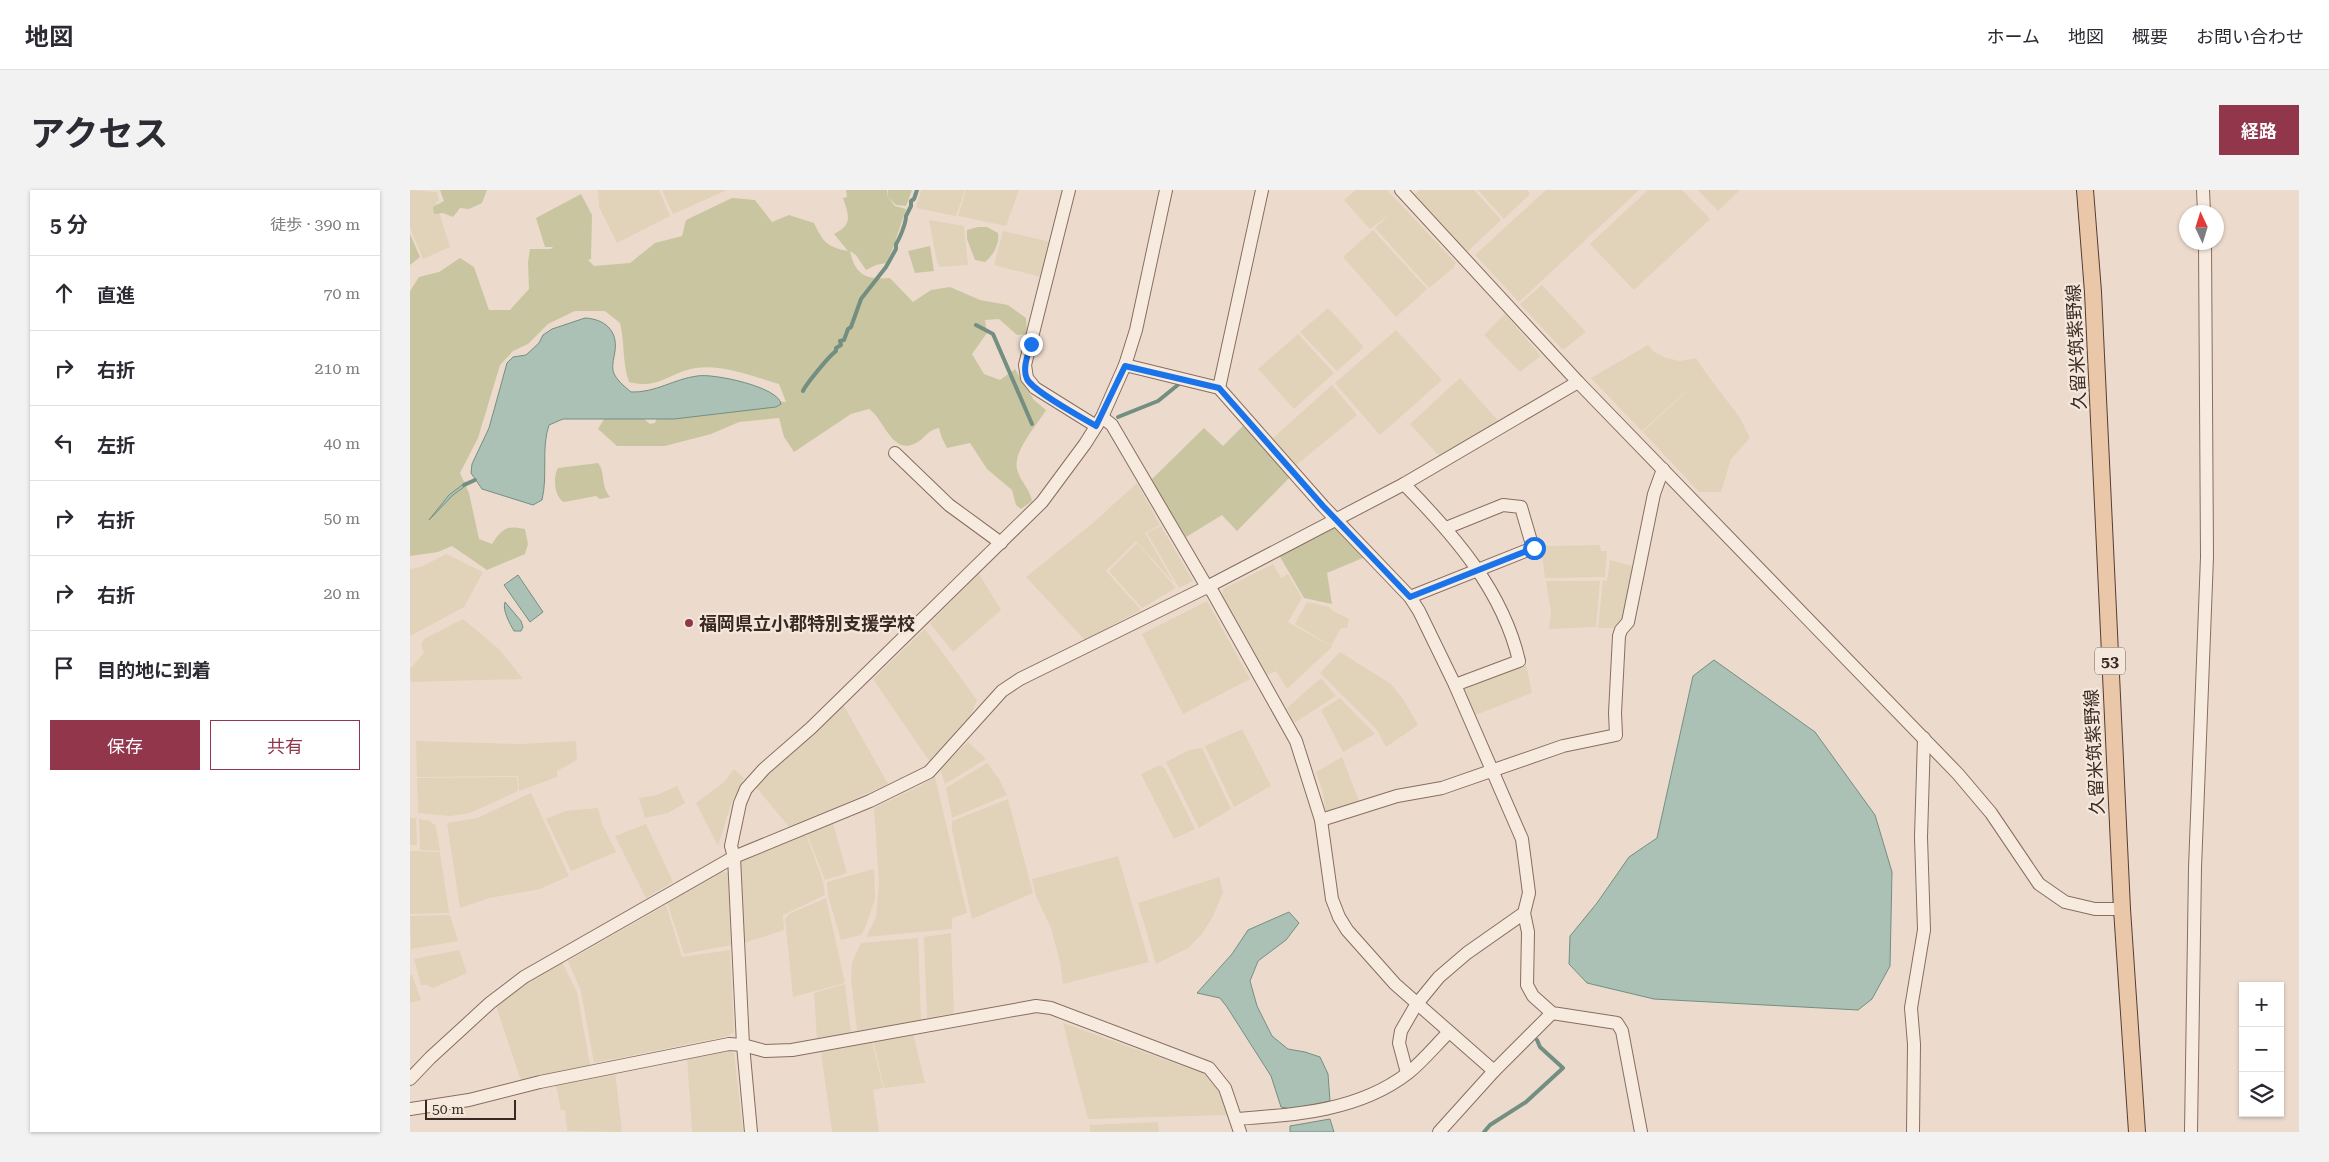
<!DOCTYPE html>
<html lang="ja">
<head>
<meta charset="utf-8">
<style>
  :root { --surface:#fff; --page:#f2f2f3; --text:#2b2b33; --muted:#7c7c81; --line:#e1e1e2; --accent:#92364b }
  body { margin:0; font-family:"Roboto Serif","Noto Sans JP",serif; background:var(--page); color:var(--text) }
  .controls { position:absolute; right:15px; bottom:15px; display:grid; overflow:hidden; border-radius:0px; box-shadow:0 1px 4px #0004 }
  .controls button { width:45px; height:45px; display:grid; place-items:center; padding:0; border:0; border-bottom:1px solid var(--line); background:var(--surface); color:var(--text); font:25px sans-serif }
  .compass { position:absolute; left:1769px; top:15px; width:45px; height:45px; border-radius:50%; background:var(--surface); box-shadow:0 1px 4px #0004; rotate:356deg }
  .scale { position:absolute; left:15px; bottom:12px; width:91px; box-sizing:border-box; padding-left:5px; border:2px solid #3a2923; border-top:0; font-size:14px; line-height:18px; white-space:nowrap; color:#3a2923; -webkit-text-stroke:4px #f4e7db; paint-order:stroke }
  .stop { position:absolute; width:15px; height:15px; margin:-11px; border:4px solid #1a73e8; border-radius:50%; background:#fff }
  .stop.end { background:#1a73e8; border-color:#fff; box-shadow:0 1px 5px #0008 }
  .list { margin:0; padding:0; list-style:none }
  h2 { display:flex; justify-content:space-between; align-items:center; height:65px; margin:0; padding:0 20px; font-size:21px }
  h2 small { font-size:16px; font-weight:400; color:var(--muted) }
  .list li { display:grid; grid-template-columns:32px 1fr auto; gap:15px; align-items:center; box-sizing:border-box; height:75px; padding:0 20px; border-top:1px solid var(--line) }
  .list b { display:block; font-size:19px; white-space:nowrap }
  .list em { font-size:16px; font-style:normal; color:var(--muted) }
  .actions { display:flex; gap:10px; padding:15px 20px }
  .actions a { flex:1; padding:11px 0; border:1px solid var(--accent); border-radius:0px; text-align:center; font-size:18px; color:var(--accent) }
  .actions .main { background:var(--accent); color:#fff }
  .icon { flex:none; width:28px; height:28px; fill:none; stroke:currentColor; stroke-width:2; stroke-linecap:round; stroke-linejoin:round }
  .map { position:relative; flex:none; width:1889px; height:942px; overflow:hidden; border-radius:0px }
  header { display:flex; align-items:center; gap:30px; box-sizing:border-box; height:70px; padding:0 25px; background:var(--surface); border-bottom:1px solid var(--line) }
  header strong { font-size:24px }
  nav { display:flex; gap:28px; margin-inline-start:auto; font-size:18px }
  .intro { display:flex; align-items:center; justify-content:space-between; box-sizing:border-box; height:120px; padding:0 30px }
  h1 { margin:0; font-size:35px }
  .button { padding:12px 22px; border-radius:0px; background:var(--accent); color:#fff; font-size:18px; font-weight:700 }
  main { display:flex; gap:30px; padding:0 30px }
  aside { flex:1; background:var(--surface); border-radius:0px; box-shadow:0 1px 4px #0004 }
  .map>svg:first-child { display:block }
</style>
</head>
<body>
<header>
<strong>地図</strong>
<nav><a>ホーム</a><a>地図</a><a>概要</a><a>お問い合わせ</a></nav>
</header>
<div class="intro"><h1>アクセス</h1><a class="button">経路</a></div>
<main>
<aside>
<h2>5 分<small>徒歩 · 390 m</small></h2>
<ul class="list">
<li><svg class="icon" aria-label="ahead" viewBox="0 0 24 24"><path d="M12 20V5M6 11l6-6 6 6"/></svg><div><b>直進</b></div><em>70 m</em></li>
<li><svg class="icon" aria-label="right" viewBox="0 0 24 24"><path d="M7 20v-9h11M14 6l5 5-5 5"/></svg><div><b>右折</b></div><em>210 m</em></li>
<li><svg class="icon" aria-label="left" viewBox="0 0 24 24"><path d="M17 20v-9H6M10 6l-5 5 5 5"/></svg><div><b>左折</b></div><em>40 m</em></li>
<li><svg class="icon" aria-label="right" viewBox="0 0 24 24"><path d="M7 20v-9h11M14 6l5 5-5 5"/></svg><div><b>右折</b></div><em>50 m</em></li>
<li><svg class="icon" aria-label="right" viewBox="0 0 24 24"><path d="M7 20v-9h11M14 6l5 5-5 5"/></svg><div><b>右折</b></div><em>20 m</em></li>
<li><svg class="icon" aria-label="arrive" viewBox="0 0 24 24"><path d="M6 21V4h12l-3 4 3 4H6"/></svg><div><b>目的地に到着</b></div></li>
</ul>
<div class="actions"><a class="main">保存</a><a>共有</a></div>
</aside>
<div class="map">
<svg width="1889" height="942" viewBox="0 0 1889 942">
  <rect width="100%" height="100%" fill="#ecdbcc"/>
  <g fill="#e1d2ba">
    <polygon points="0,0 27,2 29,11 26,12 40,57 13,69 0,38"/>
    <polygon points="188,0 249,0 260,26 207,53 189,17"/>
    <polygon points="252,0 317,0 263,24"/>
    <polygon points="511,0 555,0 546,26 506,18"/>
    <polygon points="556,0 609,0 596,36 548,26"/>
    <polygon points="946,0 977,0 1046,73 1044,77 1019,98 965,38 980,24 960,39 934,10"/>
    <polygon points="1010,0 1064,0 1091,30 1057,62 1004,5"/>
    <polygon points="1068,0 1117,0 1120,4 1094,29"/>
    <polygon points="1136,0 1229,0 1109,112 1065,65"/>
    <polygon points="1238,0 1272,0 1300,29 1224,100 1180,54"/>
    <polygon points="1288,0 1330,0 1308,21"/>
    <polygon points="519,30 554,36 558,75 530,77 527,72"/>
    <polygon points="963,40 1017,99 986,127 933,67"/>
    <polygon points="593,41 641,52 631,87 584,75"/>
    <polygon points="1132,95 1176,142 1153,160 1110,114"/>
    <polygon points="918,118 954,157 927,181 890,142"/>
    <polygon points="1095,124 1131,166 1110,182 1074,145"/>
    <polygon points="986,140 1032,190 970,245 925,193"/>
    <polygon points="888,144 924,183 884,219 848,179"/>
    <polygon points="1238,155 1244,162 1256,168 1270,171 1286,168 1296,183 1232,241 1181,188"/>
    <polygon points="1296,183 1330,228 1340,248 1321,269 1311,302 1289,302 1233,242"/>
    <polygon points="1050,188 1090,233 1031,268 1000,234"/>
    <polygon points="922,195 947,225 885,276 861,250"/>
    <polygon points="727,293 750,335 735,343 764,393 726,351 696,381 731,420 675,450 616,387 683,333"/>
    <polygon points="751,336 783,391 769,398 737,343"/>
    <polygon points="727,353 766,398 732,418 699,381"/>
    <polygon points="1190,355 1191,361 1197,361 1195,387 1135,388 1132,364 1133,356"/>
    <polygon points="36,364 73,382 54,417 0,446 0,379 11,377"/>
    <polygon points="1200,370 1223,376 1225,379 1215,432 1208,434 1204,438 1188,438 1193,390 1197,391"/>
    <polygon points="863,374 871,388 878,384 892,408 878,432 922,457 877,499 866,481 855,486 812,406 813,399"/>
    <polygon points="569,384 591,420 543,462 520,433"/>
    <polygon points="1136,391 1190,391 1186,437 1139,439 1141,422"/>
    <polygon points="797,411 840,489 773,524 732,444"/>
    <polygon points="897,412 919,417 923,421 939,429 937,438 931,438 921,456 885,434"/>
    <polygon points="53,429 89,459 113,489 1,492 0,479 14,463 11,455 14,449"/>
    <polygon points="515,439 567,510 560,527 520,572 463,489"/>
    <polygon points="930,462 981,494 993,509 1008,535 976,557 967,540 910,483"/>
    <polygon points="1116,474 1122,503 1063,526 1053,504 1055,499"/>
    <polygon points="911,488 926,506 884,533 877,518"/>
    <polygon points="930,508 965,544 933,562 911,520"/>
    <polygon points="433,514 478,594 380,638 345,596"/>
    <polygon points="832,539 861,596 824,617 795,556"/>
    <polygon points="6,551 110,554 166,551 167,570 147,581 147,587 109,601 108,586 7,587"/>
    <polygon points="558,552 576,569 535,594 530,579"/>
    <polygon points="792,558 821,619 789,638 756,572 779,560"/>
    <polygon points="932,567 949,611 918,622 915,620 913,602 906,582"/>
    <polygon points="577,573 589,589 597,605 542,628 536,598"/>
    <polygon points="750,575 755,579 785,639 764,649 731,584"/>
    <polygon points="324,579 334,588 322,611 308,656 286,613 314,592"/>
    <polygon points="107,587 108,601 60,623 40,626 8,623 7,588"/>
    <polygon points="525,587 557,723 542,728 542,739 456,747 466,727 469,693 464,618 510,596"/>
    <polygon points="267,596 275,613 258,623 235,628 229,608 247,605"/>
    <polygon points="121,603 159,686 130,699 79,708 50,718 37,633 67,628"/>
    <polygon points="598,609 623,703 562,729 542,640 542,631"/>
    <polygon points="188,618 192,634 206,662 161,681 136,629 155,621"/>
    <polygon points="0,628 6,628 7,655 0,655"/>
    <polygon points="9,629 20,631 26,636 30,661 10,660"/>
    <polygon points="423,633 437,683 415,690 397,644"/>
    <polygon points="236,634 263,692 236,708 205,646"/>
    <polygon points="396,644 413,691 415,705 373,725 374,740 334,753 329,676 331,671"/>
    <polygon points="0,661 30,662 39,723 0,724"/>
    <polygon points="708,666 739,772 653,794 650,772 641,738 626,706 622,689"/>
    <polygon points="464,679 465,709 455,738 451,745 431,750 418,706 417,692"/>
    <polygon points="310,681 318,683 321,755 274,764 257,712"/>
    <polygon points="809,687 813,702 803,726 792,744 778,758 746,774 728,713"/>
    <polygon points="416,708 435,793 383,807 375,729 379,724"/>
    <polygon points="256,715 272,767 320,760 324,842 318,846 184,873 171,801 158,771"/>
    <polygon points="40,725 48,751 1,759 0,726"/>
    <polygon points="541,743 544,823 517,828 514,747"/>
    <polygon points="508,748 511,830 447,841 441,789 442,772 451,753"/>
    <polygon points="49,760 57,783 23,798 17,795 11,795 4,769"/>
    <polygon points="152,772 167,802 180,875 111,891 86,816 116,792"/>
    <polygon points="0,785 2,785 11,810 0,813"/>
    <polygon points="435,794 441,844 407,851 404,803"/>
    <polygon points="653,833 792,883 802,889 809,899 818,925 678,929"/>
    <polygon points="503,843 515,893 474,898 463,850"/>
    <polygon points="462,851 473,898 463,900 469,942 422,942 411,862"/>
    <polygon points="316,859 324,863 333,942 282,942 277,866"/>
    <polygon points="205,881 212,942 157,941 155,920 151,920 146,895"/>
    <polygon points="748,932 749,942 680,942 680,935"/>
  </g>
  <g fill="#c9c5a0">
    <polygon points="30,0 77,0 72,13 59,19 50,18 43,27 33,23 24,24 23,17 34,11"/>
    <path d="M436,0H477V7L478,0H502L496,16L486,15L478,7L485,16L496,19L483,58L476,73L466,75L456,80L446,65L440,61C445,85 456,90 480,88L503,112L521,100L540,97L570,110L598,115L616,128L617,144L607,145L589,129L575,130L577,143L562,164L574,184L590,190L605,179L624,210L636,220C627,235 603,261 607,279C610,291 620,299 622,311L611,319L606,315L602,300L577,279L560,253L537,258L532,248L529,238C516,241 516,248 506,253C482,266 475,230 459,219L441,224L384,262L374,247L369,228L329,232L301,244L255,256H207L188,239L199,221L227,223L240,234L245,233L249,224L361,211L376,212L369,194C345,187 312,174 286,178C259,182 250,200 219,192C212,172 215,154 210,133L195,121H165L138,134L118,154L103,161L90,175L68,248L50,283L59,303L69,349L82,354C92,338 97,335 115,339L118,354L115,364L77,380L42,356L28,362L0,366V101L9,87L29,82L50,68L64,77L79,120H100L119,99L118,72L120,59H141L143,57H135L126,28L171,4L182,25L181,69L178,70L184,76L220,73L245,53L272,46L276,30L322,8L345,10L362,32L379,25L404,33C413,52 417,57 438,61L424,44C443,34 439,26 433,8L437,7Z"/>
    <path d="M568,37H577L588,43C590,53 583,66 575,72L565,70L557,49V40Z"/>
    <polygon points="0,44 10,67 0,75"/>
    <polygon points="520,56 524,81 505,83 498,61"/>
    <polygon points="833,236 881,286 827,341 812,325 776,347 741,290 794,238 813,256"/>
    <path d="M188,273C196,283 190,295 200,307L190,309L186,306L154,312C144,307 143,286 148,278Z"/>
    <polygon points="925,336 955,367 917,383 922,414 894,408 869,365"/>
  </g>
  <g fill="#acc1b6" stroke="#738f82">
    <path d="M175,128C194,129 208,140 205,161C204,168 202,173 203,181C206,190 214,196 221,202C245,203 264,189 287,186C303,183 369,197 371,214L366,217L264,229H153L139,235C131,258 138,285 132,310L123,315L72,299L61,283L62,274L79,238L97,173L103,167L116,165L129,153L133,145L142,139Z"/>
    <polygon points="56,292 58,294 43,305 19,330 39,305"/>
    <polygon points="108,385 133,422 120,432 94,395"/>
    <path d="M95,412L111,431L113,437L111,441H104C100,434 92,420 95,412Z"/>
    <polygon points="1304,470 1405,542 1465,625 1482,682 1480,776 1462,809 1448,820 1244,809 1177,793 1159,774 1160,746 1187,713 1219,667 1247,648 1283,486"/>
    <polygon points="879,722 889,733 876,750 848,771 840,791 847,816 862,846 878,859 895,862 910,867 918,884 920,911 881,919 871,917 861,886 817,817 810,808 787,803 822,764 838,740"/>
    <polygon points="920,929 924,942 880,942 880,936"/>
  </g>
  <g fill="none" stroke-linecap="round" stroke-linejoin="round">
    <g stroke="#738f82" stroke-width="4">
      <polyline points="566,135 583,144 622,234"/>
      <path d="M393,201C396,194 420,165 426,161V158L431,155L430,151L434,150L438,139L441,137L451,109L476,77L486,59V54C490,48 496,33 496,26L501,16V11L504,9L507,0"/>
      <polyline points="708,227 748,211 769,194"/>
      <polyline points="54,295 65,290"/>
      <polyline points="1074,942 1080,935 1116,912 1153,878 1130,857 1127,850"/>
    </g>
    <defs>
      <g id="minor">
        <polyline points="659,0 615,175 617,188 625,198 686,236"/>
        <polyline points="991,0 1168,192 1548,584 1581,623 1629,694 1655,712 1685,719 1712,719"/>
        <polyline points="1793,0 1794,22"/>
        <polyline points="715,175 809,198 913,316 1000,407 1009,421 1045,495 1112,649 1119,703 1114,723 1057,763 1029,787 1006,815 991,841 989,853 997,883"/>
        <polyline points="809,198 852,0"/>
        <polyline points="692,227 702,235 797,397 802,401 886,551 911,630 922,709 929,727 937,740 985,794 1084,881"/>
        <polyline points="485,263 539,315 591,353"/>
        <path d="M994,294C1044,345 1093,401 1109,471L1045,495"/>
        <polyline points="1000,407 1123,358 1111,317 1093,315 1036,338"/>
        <polyline points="911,630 987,606 1032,598 1153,556 1206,545 1205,523 1209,446 1211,440 1218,432 1244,304 1253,279"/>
        <polyline points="1114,723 1118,742 1117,795 1123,806 1142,823 1207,833 1212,841 1231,942"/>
        <polyline points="0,889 20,868 80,813 114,787 324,667 460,611 519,582 592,501 610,489 797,397 994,294 1168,192"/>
        <polyline points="0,919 59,910 130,892 319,854 333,855 355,861 382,860 626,816 641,818 799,878 815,898 830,942"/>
        <path d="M826,929C885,925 949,921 998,883C1013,871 1025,856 1039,842"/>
        <polyline points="341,942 333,855 324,667 321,656 330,613 336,599 354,579 401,538 632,312 675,254 692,227 715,175 726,140 756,0"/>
        <polyline points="1029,942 1084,881 1142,823"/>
        <polyline points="1503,942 1504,854 1501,818 1514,740 1511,647 1514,548"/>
        <polyline points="1781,942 1785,678 1797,367 1795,52"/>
      </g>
      <polyline id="major" points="1675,0 1683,102 1712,719 1727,942"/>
    </defs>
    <use href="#minor" stroke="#886d61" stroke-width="14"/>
    <use href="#major" stroke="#563d34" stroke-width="18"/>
    <use href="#minor" stroke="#f7eadf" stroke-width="12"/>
    <use href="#major" stroke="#eac7a8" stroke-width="16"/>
  </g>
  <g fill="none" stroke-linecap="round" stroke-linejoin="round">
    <path stroke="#1a73e8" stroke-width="6" d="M621,154C618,164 612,179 617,189C624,202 671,227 686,236L715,176L809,198L913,316L1000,407L1124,358"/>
  </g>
  <circle fill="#92364b" stroke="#f4e7db" stroke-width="2" cx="279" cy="433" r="5"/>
  <g text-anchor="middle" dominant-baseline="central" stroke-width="4.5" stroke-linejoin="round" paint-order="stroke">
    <rect fill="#f4e7db" stroke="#72625a" stroke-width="1" x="1685" y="457.5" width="30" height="27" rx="4"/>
    <g font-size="16" font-weight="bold" fill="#3a2923">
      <text x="1700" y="471">53</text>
    </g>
    <g font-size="18" fill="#3a2923" stroke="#f4e7db">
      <text transform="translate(1666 157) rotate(-93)">久留米筑紫野線</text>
      <text transform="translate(1684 562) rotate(-93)">久留米筑紫野線</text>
    </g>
    <g font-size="18" font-weight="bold" fill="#3a2923" stroke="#f4e7db" text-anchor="start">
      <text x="289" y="433">福岡県立小郡特別支援学校</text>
    </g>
  </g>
</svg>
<div class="controls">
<button>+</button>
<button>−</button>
<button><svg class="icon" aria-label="layers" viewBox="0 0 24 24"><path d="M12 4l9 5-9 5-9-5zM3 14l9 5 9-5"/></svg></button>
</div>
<svg class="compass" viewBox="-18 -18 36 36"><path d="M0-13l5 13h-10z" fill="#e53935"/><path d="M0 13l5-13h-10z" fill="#7c7c81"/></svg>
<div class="scale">50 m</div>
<div class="stop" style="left:1124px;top:358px"></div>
<div class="stop end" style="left:621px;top:154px"></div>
</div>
</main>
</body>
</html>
